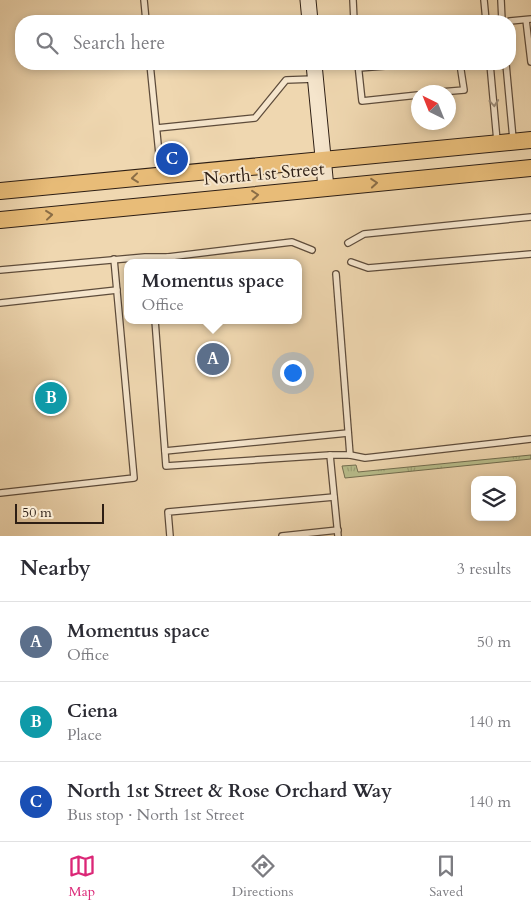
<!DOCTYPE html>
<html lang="en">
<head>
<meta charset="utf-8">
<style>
  :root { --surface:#fff; --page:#f7f7f7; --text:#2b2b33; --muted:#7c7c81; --line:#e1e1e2; --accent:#db2777 }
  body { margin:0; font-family:Cardo,serif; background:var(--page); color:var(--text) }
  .controls { position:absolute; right:15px; bottom:15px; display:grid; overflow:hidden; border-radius:10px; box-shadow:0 2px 8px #0003 }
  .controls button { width:45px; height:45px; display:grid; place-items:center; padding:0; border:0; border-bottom:1px solid var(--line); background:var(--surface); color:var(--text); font:25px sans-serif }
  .compass { position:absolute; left:411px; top:85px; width:45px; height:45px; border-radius:50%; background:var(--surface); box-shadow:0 2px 8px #0003; rotate:317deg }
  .scale { position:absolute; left:15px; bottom:12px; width:89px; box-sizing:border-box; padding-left:5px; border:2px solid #2d1e14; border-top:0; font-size:14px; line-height:18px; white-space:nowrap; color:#2d1e14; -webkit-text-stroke:4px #f5e5cc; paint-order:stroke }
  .you { position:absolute; left:292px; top:372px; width:18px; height:18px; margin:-12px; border:4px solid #fff; border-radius:50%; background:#1a73e8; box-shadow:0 0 0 8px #1a73e833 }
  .badge { display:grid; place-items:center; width:32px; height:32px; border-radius:50%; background:var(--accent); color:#fff; font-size:16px; font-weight:700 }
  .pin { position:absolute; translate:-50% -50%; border:2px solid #fff; box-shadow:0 1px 5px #0006 }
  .popup { position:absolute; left:124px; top:259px; width:178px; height:65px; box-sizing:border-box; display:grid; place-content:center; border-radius:10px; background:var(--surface); filter:drop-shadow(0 1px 4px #0005); font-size:16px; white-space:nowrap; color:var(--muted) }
  .popup b { font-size:19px; color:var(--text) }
  .popup::after { content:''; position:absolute; left:50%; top:100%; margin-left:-10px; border:10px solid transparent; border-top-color:var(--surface) }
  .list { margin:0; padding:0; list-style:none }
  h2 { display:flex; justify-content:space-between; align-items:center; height:65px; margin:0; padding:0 20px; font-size:21px }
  h2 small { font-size:16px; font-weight:400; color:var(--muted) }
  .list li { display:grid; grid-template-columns:32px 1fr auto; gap:15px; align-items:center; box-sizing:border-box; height:80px; padding:0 20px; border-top:1px solid var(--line) }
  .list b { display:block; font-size:19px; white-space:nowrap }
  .list p { margin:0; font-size:16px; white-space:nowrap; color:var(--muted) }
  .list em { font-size:16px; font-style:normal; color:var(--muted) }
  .icon { flex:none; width:28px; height:28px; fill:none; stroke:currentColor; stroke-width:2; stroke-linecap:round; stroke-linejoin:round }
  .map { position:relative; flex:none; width:531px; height:536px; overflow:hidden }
  .search { position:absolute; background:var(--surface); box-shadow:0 2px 8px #0003; left:15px; right:15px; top:15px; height:55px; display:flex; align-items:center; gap:12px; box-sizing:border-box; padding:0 18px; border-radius:20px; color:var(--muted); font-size:19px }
  .sheet { height:305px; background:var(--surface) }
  nav { display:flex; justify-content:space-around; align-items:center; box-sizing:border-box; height:70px; border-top:1px solid var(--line); background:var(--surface); font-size:14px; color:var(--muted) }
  nav a { display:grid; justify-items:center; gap:2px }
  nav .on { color:var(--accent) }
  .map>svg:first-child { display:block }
</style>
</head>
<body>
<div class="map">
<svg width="531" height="536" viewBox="0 0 531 536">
  <defs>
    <pattern id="grass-tufts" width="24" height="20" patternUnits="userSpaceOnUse" patternTransform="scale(1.25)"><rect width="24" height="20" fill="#b8be8c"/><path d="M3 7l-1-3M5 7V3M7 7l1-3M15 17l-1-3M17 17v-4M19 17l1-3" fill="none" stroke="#9ea378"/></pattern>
  </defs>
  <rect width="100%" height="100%" fill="#efd7b0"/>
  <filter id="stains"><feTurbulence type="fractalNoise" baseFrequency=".004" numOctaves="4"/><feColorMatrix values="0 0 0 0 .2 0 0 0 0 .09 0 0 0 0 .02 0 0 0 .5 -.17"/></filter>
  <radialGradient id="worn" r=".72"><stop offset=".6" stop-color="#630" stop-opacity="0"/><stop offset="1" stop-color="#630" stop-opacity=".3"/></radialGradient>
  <polygon fill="url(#grass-tufts)" stroke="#726e50" points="531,455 531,459 345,478 342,466 356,465 358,472"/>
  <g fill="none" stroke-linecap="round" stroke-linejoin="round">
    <defs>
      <g id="lane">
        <polyline points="144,0 146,21"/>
        <polyline points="353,0 354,21"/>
        <polyline points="484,0 486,21"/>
        <polyline points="501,0 502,21"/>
        <polyline points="526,20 531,62"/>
        <polyline points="510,21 531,19"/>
        <polyline points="150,64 161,174"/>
        <polyline points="358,64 362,101 418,95"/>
        <polyline points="490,64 497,141"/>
        <polyline points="506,64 513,139"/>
        <polyline points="359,68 411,64"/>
        <polyline points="440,92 464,90 460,64"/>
        <polyline points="157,128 255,118 286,80 314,79"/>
        <polyline points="348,243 364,234 531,217"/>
        <polyline points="351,262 368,268 531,254"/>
        <polyline points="163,263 168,257 292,242 312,250"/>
        <polyline points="0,270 145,257 168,257"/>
        <polyline points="336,274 350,455"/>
        <polyline points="0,303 117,290"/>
        <polyline points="155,320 166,466 330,455 350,455 365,458 531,439"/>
        <polyline points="165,451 348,433"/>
        <polyline points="330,455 338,536"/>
        <polyline points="0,493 134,478 114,259"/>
        <polyline points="170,536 168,512 334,497"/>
        <polyline points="282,536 338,530"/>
      </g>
      <g id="secondary">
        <polyline points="308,0 310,21"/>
        <polyline points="314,64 326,188"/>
      </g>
      <g id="primary">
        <polyline points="0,191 531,140"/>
        <polyline points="0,220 531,168"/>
      </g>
    </defs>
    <use href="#lane" stroke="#5e4c3b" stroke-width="8"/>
    <use href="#secondary" stroke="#2d1e14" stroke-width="17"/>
    <use href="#primary" stroke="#2d1e14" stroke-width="18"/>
    <use href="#lane" stroke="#f5e5cc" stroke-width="5.5"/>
    <use href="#secondary" stroke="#f5e5cc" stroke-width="15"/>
    <use href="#primary" stroke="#e8bc78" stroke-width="16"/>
  </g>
  <defs><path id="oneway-chevron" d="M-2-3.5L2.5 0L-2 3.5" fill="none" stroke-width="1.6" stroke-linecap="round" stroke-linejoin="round" transform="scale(1.25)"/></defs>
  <use stroke="#9b8b79" href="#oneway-chevron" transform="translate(494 103) rotate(85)"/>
  <g stroke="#8a6d46">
    <use href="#oneway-chevron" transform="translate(135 178) rotate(174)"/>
    <use href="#oneway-chevron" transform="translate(374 183) rotate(-5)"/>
    <use href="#oneway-chevron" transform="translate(255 195) rotate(-5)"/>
    <use href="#oneway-chevron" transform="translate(49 215) rotate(-6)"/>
  </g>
  <g text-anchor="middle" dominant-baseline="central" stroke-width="4" stroke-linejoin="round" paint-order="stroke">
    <g font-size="18" fill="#2d1e14" stroke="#f5e5cc">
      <text transform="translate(264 174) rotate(-5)">North 1st Street</text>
    </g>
  </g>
  <rect width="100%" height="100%" filter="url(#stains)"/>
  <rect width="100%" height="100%" fill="url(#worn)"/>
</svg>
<div class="controls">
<button><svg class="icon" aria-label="layers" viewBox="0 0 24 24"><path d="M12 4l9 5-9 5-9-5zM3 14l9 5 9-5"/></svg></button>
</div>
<svg class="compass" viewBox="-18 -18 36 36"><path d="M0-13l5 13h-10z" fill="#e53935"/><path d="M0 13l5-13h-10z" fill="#7c7c81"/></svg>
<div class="scale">50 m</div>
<div class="you"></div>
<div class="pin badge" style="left:213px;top:359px;background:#5c6f8a">A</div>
<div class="popup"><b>Momentus space</b>Office</div>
<div class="pin badge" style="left:51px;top:398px;background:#0f9aa8">B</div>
<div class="pin badge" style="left:172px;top:159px;background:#1a4fb4">C</div>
<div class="search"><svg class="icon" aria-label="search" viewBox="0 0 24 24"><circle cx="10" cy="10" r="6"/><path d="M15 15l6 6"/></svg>Search here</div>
</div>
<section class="sheet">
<h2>Nearby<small>3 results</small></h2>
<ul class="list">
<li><span class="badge" style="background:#5c6f8a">A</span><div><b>Momentus space</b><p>Office</p></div><em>50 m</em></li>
<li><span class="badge" style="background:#0f9aa8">B</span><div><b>Ciena</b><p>Place</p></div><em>140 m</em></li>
<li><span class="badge" style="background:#1a4fb4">C</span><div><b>North 1st Street &amp; Rose Orchard Way</b><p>Bus stop · North 1st Street</p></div><em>140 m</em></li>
</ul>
</section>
<nav>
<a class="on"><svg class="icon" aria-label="map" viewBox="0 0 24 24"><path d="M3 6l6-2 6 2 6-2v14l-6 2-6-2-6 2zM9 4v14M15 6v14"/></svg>Map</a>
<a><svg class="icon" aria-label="directions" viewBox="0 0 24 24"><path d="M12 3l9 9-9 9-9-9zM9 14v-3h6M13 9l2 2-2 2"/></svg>Directions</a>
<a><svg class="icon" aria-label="saved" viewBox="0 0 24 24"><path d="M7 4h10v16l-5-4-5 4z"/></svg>Saved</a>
</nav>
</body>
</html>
